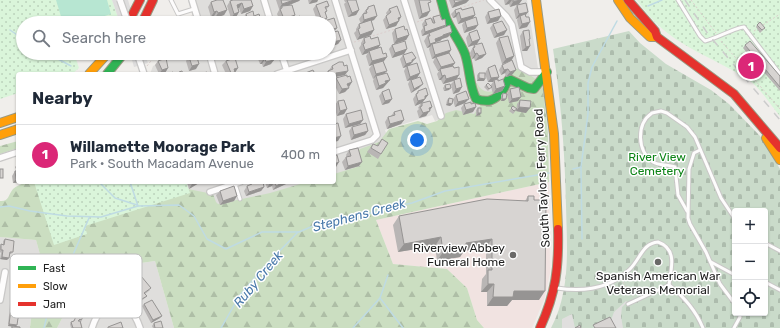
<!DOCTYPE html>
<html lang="en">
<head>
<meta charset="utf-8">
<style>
  :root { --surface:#fff; --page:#f6f6f7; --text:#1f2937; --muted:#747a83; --line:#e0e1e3; --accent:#db2777 }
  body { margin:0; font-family:Rubik,sans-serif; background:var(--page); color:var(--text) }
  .controls { position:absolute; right:12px; bottom:12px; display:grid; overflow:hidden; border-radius:4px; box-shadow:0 1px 3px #0004 }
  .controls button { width:36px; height:36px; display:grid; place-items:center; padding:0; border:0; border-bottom:1px solid var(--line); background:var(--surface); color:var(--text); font:20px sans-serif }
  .you { position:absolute; left:417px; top:140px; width:14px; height:14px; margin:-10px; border:3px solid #fff; border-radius:50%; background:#1a73e8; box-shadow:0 0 0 6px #1a73e833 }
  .badge { display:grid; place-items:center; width:26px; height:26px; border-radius:50%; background:var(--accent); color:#fff; font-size:13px; font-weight:700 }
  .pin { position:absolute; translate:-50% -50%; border:2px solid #fff; box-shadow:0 1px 4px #0006 }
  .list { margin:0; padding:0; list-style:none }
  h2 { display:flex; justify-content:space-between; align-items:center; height:52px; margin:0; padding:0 16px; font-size:17px }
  h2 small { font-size:13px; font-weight:400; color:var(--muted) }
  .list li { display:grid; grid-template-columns:26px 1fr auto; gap:12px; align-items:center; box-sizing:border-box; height:60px; padding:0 16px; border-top:1px solid var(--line) }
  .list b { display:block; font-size:15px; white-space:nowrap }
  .list p { margin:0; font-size:13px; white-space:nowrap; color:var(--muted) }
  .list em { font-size:13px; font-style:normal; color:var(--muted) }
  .icon { flex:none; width:22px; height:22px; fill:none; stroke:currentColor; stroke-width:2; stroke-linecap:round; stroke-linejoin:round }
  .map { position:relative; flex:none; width:780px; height:328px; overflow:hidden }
  .search { position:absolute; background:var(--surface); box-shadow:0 1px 3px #0004; left:16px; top:16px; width:320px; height:44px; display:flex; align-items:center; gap:10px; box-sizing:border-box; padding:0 14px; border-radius:22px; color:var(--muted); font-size:15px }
  .panel { position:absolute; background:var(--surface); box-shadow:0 1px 3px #0004; left:16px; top:72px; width:320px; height:112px; border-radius:4px }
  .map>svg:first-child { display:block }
</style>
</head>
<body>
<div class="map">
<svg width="780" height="328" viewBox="0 0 780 328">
  <defs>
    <pattern id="forest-firs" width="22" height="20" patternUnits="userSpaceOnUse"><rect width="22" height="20" fill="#cbdec1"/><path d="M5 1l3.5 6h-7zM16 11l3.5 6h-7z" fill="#aebea6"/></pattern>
    <pattern id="cemetery-stones" width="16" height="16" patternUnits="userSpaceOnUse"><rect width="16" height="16" fill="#cadbca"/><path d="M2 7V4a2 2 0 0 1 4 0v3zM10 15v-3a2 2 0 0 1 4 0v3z" fill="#adbcad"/></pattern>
    <pattern id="park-dots" width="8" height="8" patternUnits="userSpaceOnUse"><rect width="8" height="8" fill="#daf5da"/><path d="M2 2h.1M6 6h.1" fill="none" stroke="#bbd2bb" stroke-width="1.8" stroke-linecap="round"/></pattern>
  </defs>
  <rect width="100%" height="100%" fill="#f0eeeb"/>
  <g fill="#dfdedc">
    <polygon points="188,0 527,0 546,118 449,117 435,121 432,115 385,130 396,164 220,220 192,200 186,182 334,182 334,74 150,74 153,66 179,53 329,53 329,23 195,23"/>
    <polygon points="0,237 36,240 44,269 34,293 30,328 0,328"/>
    <polygon points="155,261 174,328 57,328 69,305 91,281 88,272 120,262 127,265"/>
  </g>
  <polygon fill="#f1e3e1" points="549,182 550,273 544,300 532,328 484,328 477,320 467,288 447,269 393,264 376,220"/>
  <g fill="url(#forest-firs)">
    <path d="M519,68C528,75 538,77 543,89L548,133L549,182L376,220L393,264L447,269L467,288L477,320L484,328H174L155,261L127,265L120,262L89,272L91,281L69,305L57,328H30L34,293L44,269L36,240L0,237V201C9,202 8,195 13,189C16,186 21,185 24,182H186L188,189L213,194L216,202L218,204L270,193L307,182H334V174L360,166L358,152L360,149L379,142L389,129L418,121L427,124L437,121L446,113L456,110L474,114L484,100L474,91V83H477C482,94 493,94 502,86C510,80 509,71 519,68Z"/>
    <polygon points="18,141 18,148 0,154 0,146"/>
  </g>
  <path fill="url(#cemetery-stones)" fill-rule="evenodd" d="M629,31L640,43L666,64L711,90L729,104L760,136L780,169V328H551C571,290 567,248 566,206C565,153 561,102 553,49ZM735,211H765V313H735Z"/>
  <g fill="url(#park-dots)">
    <polygon points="0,0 112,0 120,23 23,23 23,53 80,53 76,59 79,68 72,74 18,74 18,93 0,99"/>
    <path d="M637,0H780V116C772,107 760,88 750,81C706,52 669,47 637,0Z"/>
    <polygon points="34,182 186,182 190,193 85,226 87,234 54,245"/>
  </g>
  <polygon fill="#b7e6d2" points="56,0 107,0 111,14 82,23 63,23"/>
  <g fill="#e0dfde">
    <polygon points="626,301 627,302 622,307 621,316 623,328 608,328 614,312"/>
    <polygon points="572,314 575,328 562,328 562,319"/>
  </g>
  <g fill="#dedddd">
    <polygon points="112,0 128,0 135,23 120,23"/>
    <polygon points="130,53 144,53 148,63 134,67"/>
  </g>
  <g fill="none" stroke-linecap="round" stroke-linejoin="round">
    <g stroke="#bfdbe3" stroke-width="1.5">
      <polyline points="648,6 662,0"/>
      <polyline points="10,30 23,39"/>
      <polyline points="47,53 71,66"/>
      <polyline points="581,167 582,239"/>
      <polyline points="573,169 581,167 588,114 588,83 592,67 617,21"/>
      <polyline points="99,182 115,198 137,205"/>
      <polyline points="130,182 138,206"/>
      <polyline points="0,207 9,206 30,211 67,216 101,217 138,206 179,205 194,216 207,239 226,249 262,232 299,232 327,220 358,217 386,208 412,203 445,191 549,173"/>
      <polyline points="388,275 380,298 403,328"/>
      <polyline points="44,328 52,295 66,271 89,218"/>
      <polyline points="221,328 240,295 264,267 298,232"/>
      <polyline points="353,328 380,298"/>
    </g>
    <defs>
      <g id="lane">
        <polyline points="171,0 178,14 194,9"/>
        <path d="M678,0L700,36L705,41C715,39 739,26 744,27L780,74"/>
        <polyline points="700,150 694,153 689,169 688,218 690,224 706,252 720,284 735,304"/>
        <polyline points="235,184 240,199"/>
        <path d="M687,211L678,195L675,167C668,164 659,166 653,162C637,151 636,124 652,113L661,111L667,113L687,127L695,137L721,198L735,219"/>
        <polyline points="765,243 780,251"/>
        <polyline points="711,262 735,275"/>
        <polyline points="765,282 780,290"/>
        <path d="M557,288C583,292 610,289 630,269C640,259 643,243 658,242C678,249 671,269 669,285C683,296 696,311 703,328"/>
        <polyline points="628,304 669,285"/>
        <polyline points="734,328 740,317 739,313"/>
      </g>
      <g id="street">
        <polyline points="192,0 199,23"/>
        <polyline points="264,0 271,23"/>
        <polyline points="404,0 441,116"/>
        <polyline points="490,0 506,16 512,25 521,67 530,72 547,72"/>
        <polyline points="137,53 144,74"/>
        <polyline points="209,53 215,74"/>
        <polyline points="281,53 288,74"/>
        <polyline points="277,74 351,50"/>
        <polyline points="334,152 372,140 377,135 335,0"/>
        <polyline points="0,158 18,152"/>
        <polyline points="210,192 240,182"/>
        <polyline points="0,300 5,272"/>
        <path d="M92,328C103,293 129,295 140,328"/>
      </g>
      <g id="fast">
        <path d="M441,0C443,6 444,12 446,18C451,31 460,41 465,54C470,69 469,85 476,99C488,103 495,101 503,90C506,86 506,82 509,79L528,88L534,89L547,72"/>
        <polyline points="107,74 124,53"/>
      </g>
      <g id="slow">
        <polyline points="536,0 554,134 558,229"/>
        <polyline points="618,0 630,18 650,37 657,37"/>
        <polyline points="89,74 108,53"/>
        <polyline points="0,123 18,117"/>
        <polyline points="0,135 18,129"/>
        <polyline points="766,138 780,160"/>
      </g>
      <g id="jam">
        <polyline points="628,0 655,31 657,37 734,94 780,148"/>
        <polyline points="128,23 140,0"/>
        <polyline points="142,23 153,0"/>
        <path d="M540,328C556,293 559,267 558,229"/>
      </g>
    </defs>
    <use href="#lane" stroke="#c9c8c7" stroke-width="5"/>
    <use href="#street" stroke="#c9c8c7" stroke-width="8"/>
    <use href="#fast" stroke="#999a82" stroke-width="10"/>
    <use href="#slow" stroke="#999a82" stroke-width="10"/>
    <use href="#jam" stroke="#999a82" stroke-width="10"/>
    <g stroke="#dccecd" stroke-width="1" stroke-dasharray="2 2" stroke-linecap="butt">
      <polyline points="691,0 716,33"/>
      <polyline points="460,8 484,0"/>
      <polyline points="417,22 438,15"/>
      <polyline points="176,23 192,16"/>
      <polyline points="763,25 780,14"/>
      <polyline points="754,31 757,29"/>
      <polyline points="369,37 395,29"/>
      <polyline points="721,41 780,109"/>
      <polyline points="354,42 363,40"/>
      <polyline points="147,66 157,53"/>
      <polyline points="623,282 634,297"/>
    </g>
    <use href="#lane" stroke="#fdfcfc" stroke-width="3"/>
    <use href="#street" stroke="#fdfcfc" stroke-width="5.5"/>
    <use href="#fast" stroke="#30b455" stroke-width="8"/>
    <use href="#slow" stroke="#ff9f0a" stroke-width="8"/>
    <use href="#jam" stroke="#e5322d" stroke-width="8"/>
    <polyline stroke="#ccc" stroke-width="1.5" stroke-dasharray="8 8" stroke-linecap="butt" points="685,0 708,34 780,120"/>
    <defs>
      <polyline id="street-bridge" points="120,0 128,23"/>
    </defs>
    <use href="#street-bridge" stroke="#c9c8c7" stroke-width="8" stroke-linecap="butt"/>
    <use href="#street-bridge" stroke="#fdfcfc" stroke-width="5.5"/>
  </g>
  <g fill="#b9b6b5">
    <polygon points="233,0 253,6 250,11 241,14 239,8 238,8 239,12 236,17 231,18 227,6 230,1"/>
    <polygon points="276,0 300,0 299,1 288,5 295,15 292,18 303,23 284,23 285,22 281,23 277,14 280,8 279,9"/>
    <polygon points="308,0 318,0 317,2 309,4"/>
    <polygon points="344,0 356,0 359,10 356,15 348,17 344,4 346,2 345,2"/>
    <polygon points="414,0 430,0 428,5 427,16 419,19"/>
    <polygon points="449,0 469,0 466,3 452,8"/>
    <polygon points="504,0 522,0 519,4 510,7 509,4 505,5"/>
    <polygon points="327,1 329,6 326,10 327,11 325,14 327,18 325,21 334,18 337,28 334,32 338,31 341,40 338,44 329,47 329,23 320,23 319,22 318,23 313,9 316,5"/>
    <polygon points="211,2 227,10 224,15 215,18 214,16 211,17 208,7"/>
    <polygon points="517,5 528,12 526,15 527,27 519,29 517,20 518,18 516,19 514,10"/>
    <polygon points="368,7 374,20 371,21 371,35 357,40 354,33 356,31 356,29 359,24 361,24 359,19"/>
    <polygon points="389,9 399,20 396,26 386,29 383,20 387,15 386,13"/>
    <polygon points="455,10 462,10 475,15 473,18 478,25 475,29 464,33 462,25 464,22 458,24 456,17 453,18 451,14"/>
    <polygon points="488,12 498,21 487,24 485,17"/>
    <polygon points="246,14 254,16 261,20 260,23 245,23 243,18"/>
    <polygon points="433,17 442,20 446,25 445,27 452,32 448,37 442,39 440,41 436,42 435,44 451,50 449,53 453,66 459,75 456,79 462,87 459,92 453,94 451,84 454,81 443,84 441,80 439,80 437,74 439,71 438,71 433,62 435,58 432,59 429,49 430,47 427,48 424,41 428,34 422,36 421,31 423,28 422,24 425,20 432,19"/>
    <polygon points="493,24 504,35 494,38 490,28"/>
    <polygon points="757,25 763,30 760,33 756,27"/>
    <polygon points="395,29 405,30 409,35 406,40 394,44 392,33"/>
    <polygon points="523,31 529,41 530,46 527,51 522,51 520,36"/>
    <polygon points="469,33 477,44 468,47 466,38"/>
    <polygon points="364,38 371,39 380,45 378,48 383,54 387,57 383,61 385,73 390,80 383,88 376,90 373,81 374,78 373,79 369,69 372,65 369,66 366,56 368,53 362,55 359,48 361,45 361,43"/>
    <polygon points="499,38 514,56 511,61 512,75 506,77 505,73 501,75 499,70 502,65 510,61 502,64 496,43"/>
    <polygon points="392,45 407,49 404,54 392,58 389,49"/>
    <polygon points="474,45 486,54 482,58 475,61 474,58 472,59 470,53"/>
    <polygon points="745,45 780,76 780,91 743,48"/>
    <polygon points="185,53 196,53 194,55 196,69 189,71 186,61 188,58 186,59"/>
    <polygon points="252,53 270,53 271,64 263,67 262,64 260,64 258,59 261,54 253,57"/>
    <polygon points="403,55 413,63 411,63 410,65 420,73 417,77 419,88 411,93 408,84 410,80 407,81 404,71 406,67 403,68 400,59"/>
    <polygon points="158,61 168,68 165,73 159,74 155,65"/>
    <polygon points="226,61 238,68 234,74 226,74 222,65"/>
    <polygon points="332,66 345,75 335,77 334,79 334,74 325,74 329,70"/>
    <polygon points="488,68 499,77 498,79 498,81 505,86 502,91 493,94 491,87 488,91 484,87 486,85 491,87 491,85 493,82 488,82 485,74 484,81 477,81 477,75 479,73 485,73"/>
    <polygon points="347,77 348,87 345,92 339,94 334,84 334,81 336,78"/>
    <polygon points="445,85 449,90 444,91 443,88"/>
    <polygon points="510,89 518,101 509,103 507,94"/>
    <polygon points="418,91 428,95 422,103 432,107 426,116 419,118 417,111 419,109 418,108 421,103 415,106 413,99"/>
    <polygon points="382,92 392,99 389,103 382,105 379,96"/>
    <polygon points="503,93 506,99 504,101 501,101 501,95"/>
    <polygon points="456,95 465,103 455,107 453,100 452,104 450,106 446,105 447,100 449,98 453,99"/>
    <polygon points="520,100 526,113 516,111 517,104"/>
    <polygon points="338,101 347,109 344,114 337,116 334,106"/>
    <polygon points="464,104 473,112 463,115 461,108"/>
    <polygon points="513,106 517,109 513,114 509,111"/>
    <polygon points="478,108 480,115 476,116 476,110"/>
    <polygon points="394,112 404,120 401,124 387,129 385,122 388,117 391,116"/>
    <polygon points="346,114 363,120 360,124 345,128 343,119"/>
    <polygon points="352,127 368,131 365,135 351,140 349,131"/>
    <polygon points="382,139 381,154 378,159 367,152 373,144 377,146"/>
    <polygon points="349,150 359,166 345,170 342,162 346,157 347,157 346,155"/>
    <polygon points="17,165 18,165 18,171 17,171 22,182 13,183 12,176 15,171 17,171 15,167"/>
    <polygon points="187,182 200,182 199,183 189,189"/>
    <polygon points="253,182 264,187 261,191 246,196 244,191 247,186 251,185"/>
    <polygon points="265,182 288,182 286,184 273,190 272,186 267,188"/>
    <polygon points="220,191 234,201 220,205 216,195"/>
    <polygon points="528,196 539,300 512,300 507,306 487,306 487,292 481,292 482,279 486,274 486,247 464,251 460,257 437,261 435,246 398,252 393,225 399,216 525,201"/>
    <polygon points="5,239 13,252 11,254 9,254 7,260 0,259 1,253 0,252 0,246 1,244 3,244 3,241"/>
    <polygon points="17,260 30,277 22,279 19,268 17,269 15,262"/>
    <polygon points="105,270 122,282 121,284 106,292 103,283 104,280 106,280 103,272"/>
    <polygon points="13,281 21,301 11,301 11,283"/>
    <polygon points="134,281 150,290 145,294 147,296 145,298 140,302 133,292 136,289 132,283"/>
    <polygon points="90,290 99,296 86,310 79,305"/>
    <polygon points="12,302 18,320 17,320 15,327 20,328 11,328 13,326 8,326 10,304"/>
    <polygon points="144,304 160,318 151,323 142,306"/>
    <polygon points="79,310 85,314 81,322 82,328 71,328 70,324 71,322 73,322"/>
    <polygon points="154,323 163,328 153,328 152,326"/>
  </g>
  <g fill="#969493">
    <polygon points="294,0 300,0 299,1 282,8 282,6 279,9 282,4"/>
    <polygon points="312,0 318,0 317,2 309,4"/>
    <polygon points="465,0 469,0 466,3 452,8 455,3"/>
    <polygon points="509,0 512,0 509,4 505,5"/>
    <polygon points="520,0 522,0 519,4 510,7 513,2"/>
    <polygon points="242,3 239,8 233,9 237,5"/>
    <polygon points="253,6 250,11 241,14 244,9"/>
    <polygon points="227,10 224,15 215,18 218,13"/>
    <polygon points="359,10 356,15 348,17 352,13"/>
    <polygon points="217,11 214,16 211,17 214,12"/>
    <polygon points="430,11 427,16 419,19 422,14"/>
    <polygon points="239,12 236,17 231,18 234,14"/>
    <polygon points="459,12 456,17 453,18 456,14"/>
    <polygon points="528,12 524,17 520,16 518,18 516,19 519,14"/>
    <polygon points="295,15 292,19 285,21 285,22 281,23 284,19"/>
    <polygon points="475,15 472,19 465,21 464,22 458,24 461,19"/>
    <polygon points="377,16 374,20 361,24 364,20"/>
    <polygon points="501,16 498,21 487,24 490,19"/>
    <polygon points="401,17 396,26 386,29 389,25 398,18"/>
    <polygon points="327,18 324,23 321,23 323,20"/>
    <polygon points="261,20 260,23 254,23"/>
    <polygon points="530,22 527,27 519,29 522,24"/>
    <polygon points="446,25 443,29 429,33 428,34 422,36 425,32"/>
    <polygon points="478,25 475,29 464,33 467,28"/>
    <polygon points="337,28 333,32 329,34 329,30"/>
    <polygon points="374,30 371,35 357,40 360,35"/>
    <polygon points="507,30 504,35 494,38 497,34"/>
    <polygon points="452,32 448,37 442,39 440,41 436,42 433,46 432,44 430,47 427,48 430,44 435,39 443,35"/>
    <polygon points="409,35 406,40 394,44 397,39"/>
    <polygon points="480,39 477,44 468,47 472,42"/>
    <polygon points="341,40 338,44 329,47 329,43"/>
    <polygon points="380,45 377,50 369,51 368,53 362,55 365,50"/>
    <polygon points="530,46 527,51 522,51 526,47"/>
    <polygon points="407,49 404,54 392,58 395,53"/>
    <polygon points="451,50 448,55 436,57 435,58 432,59 435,55"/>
    <polygon points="193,53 196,53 193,56 189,57 188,58 186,59 190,54"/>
    <polygon points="256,53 262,53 261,54 253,57"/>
    <polygon points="477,53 474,58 472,59 475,54"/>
    <polygon points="486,54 482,58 475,61 479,56"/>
    <polygon points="514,56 511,61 502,64 506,59"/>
    <polygon points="387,57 384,61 369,66 372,61"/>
    <polygon points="416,58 409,66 403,68 406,64 412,60"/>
    <polygon points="265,59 262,64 260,64 263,60"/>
    <polygon points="274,60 271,64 263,67 266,62"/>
    <polygon points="455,63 452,67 440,69 439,71 438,71 441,67"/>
    <polygon points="199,64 196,69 189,71 192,66"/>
    <polygon points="168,68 165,73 159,74 162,70"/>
    <polygon points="238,68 234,74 230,74 234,69"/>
    <polygon points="508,69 505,73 501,75 504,70"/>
    <polygon points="516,70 512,75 506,77 510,72"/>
    <polygon points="348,71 345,75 335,77 334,79 334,75 336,73"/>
    <polygon points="387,71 383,75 376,76 373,79 376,74"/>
    <polygon points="420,73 417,78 407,81 410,77"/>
    <polygon points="445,75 441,80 439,80 442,76"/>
    <polygon points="459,75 456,80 443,84 446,79"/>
    <polygon points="499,77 496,81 494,80 493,82 488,82 491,78"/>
    <polygon points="479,78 485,79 484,81 477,81"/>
    <polygon points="390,80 383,88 376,90 379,86 385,81"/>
    <polygon points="352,82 349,87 347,84"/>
    <polygon points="423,84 419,88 411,93 414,89"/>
    <polygon points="505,86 502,91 493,94 496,89"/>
    <polygon points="462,87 459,92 453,94 456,89"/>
    <polygon points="349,88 345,92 339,94 342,89"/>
    <polygon points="451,88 449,90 444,91 446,89"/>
    <polygon points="428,95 422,103 415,106 418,101 425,96"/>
    <polygon points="521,97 518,101 509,103 512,99"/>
    <polygon points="392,99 389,103 382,105 385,101"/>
    <polygon points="469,99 465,103 455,107 458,102"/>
    <polygon points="502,99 506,99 504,101 501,101"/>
    <polygon points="448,103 452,104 450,106 446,105"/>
    <polygon points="432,107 426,116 419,118 423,113 429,108"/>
    <polygon points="476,107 473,112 463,115 466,110"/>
    <polygon points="519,107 530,108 526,113 516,111"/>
    <polygon points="347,109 344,114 337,116 340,111"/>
    <polygon points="478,113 481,113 480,115 476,116"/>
    <polygon points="363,120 360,124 345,128 349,124"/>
    <polygon points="404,120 401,124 387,129 390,124"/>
    <polygon points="368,131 365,135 351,140 354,135"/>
    <polygon points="341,136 338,141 334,142 334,138"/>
    <polygon points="339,162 336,167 334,167 334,164"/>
    <polygon points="362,162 359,166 345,170 348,166"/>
    <polygon points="16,179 18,179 18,182 22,182 13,183"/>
    <polygon points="196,182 200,182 199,183 189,189 192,184"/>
    <polygon points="274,182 272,186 267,188 270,183"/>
    <polygon points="284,182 288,182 286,184 273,190 276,186"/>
    <polygon points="264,187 261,191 246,196 249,192"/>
    <polygon points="237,196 234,201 220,205 223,201"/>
    <polygon points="441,237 435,246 398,252 404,244"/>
    <polygon points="492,239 486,247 464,251 460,257 437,261 443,252 466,243"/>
    <polygon points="2,257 9,258 7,260 0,259"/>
    <polygon points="32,275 30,277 22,279 23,277"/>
    <polygon points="122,282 121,284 106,292 107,290"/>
    <polygon points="488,284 494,284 487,292 481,292"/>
    <polygon points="514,291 545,291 539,300 512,300 507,306 487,306 493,297"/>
    <polygon points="13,299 23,299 21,301 11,301"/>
    <polygon points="162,316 160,318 151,323 153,320"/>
    <polygon points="9,324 17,325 15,327 8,326"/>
  </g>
  <g fill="#d7d4d2" stroke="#969493">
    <polygon points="217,0 223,0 227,10 218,13 217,11 214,12 211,2"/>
    <polygon points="233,0 251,0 253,6 244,9 242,3 237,5 239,12 234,14 230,1"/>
    <polygon points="281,0 294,0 282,4"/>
    <polygon points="347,0 356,0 359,10 352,13"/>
    <polygon points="419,0 430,0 431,2 428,3 430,11 422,14"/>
    <polygon points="454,0 465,0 455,3"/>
    <polygon points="513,0 520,0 513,2"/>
    <polygon points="327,1 329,6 325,7 327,11 325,12 327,18 323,20 322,17 321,18 316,5"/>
    <polygon points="526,3 528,12 519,14 517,5"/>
    <polygon points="292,5 295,15 284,19 280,9 282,8 282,6"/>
    <polygon points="374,5 377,16 364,20 363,14 367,13 366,10 368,9 368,7"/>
    <polygon points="397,6 401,17 398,18 399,21 389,25 386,16 391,12 389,9"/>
    <polygon points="473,7 475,15 461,19 459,12 456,14 455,10 461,8 462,10"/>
    <polygon points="499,9 501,16 490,19 488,12"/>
    <polygon points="253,11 254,16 259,14 261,20 254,23 249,23 246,14"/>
    <polygon points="525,14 526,17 529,17 530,22 522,24 520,16"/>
    <polygon points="440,15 442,20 445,19 446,25 425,32 424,26 427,25 425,20 431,18 433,23 435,23 433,17"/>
    <polygon points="300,16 303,23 286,23 285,21"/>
    <polygon points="476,17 478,25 467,28 465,21"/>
    <polygon points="334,18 337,28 329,30 329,23 321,23 321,22"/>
    <polygon points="222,19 223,23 227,22 228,23 216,23 216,21"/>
    <polygon points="371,20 374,30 360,35 358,29 360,28 359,24"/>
    <polygon points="502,21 507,30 497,34 493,24"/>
    <polygon points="760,22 765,28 762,30 757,25"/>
    <polygon points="450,25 452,32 443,35 443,36 435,39 436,42 430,44 428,36 430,36 429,33"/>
    <polygon points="404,26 405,30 407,29 409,35 397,39 395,29"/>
    <polygon points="477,30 480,39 472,42 469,33"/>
    <polygon points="529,30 530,39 529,39 530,46 526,47 523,31"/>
    <polygon points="338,31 341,40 329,43 329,33"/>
    <polygon points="370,36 371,39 378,37 380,45 365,50 363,44 365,43 364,38"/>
    <polygon points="508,36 514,56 506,59 499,38"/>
    <polygon points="448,40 451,50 435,55 432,44"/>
    <polygon points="405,41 407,49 395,53 392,45"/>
    <polygon points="750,41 780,76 780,87 745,45"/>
    <polygon points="482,43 486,54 479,56 477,53 475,54 473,48 475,47 474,45"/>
    <polygon points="381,47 383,54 386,53 387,57 372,61 369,51"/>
    <polygon points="412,52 416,58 412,60 412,62 406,64 403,55"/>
    <polygon points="266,53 270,53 274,60 266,62 265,59 263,60 261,55"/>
    <polygon points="449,53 455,63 441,67 436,57"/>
    <polygon points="196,54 199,64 192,66 189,57"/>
    <polygon points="166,58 168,68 162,70 158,61"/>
    <polygon points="235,58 238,68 234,69 235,72 231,73 226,61"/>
    <polygon points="512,60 516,70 510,72 508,69 504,70 502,65"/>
    <polygon points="383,61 387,71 376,74 373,64"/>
    <polygon points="339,62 343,62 344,66 347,65 348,71 336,73 336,75 334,76 334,74 329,74 328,71 333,69 332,66"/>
    <polygon points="417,63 420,73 410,77 407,66"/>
    <polygon points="495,65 499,77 491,78 488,68"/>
    <polygon points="453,66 454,68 459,67 459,75 446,79 445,75 442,76 440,69"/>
    <polygon points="313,70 315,74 303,74"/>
    <polygon points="182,71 183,74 180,74 179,72"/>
    <polygon points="173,72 174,74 170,74 170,73"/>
    <polygon points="207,72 208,74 200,74"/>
    <polygon points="387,73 390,80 385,81 386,83 379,86 376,76"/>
    <polygon points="479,73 485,73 485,79 479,78"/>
    <polygon points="347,75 347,77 350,76 352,82 347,84 349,88 342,89 336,78"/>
    <polygon points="420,77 423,84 414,89 411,80"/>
    <polygon points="460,78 462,87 456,89 454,80"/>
    <polygon points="498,79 498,81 503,79 505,86 496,89 494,80"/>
    <polygon points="488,83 492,87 489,89 486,85"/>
    <polygon points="450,84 451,88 446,89 445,85"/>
    <polygon points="519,87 521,97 512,99 510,89"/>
    <polygon points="426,88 428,95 425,96 425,99 418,101 416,94 418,93 418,91"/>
    <polygon points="389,89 392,99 385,101 382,92"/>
    <polygon points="466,91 469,99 458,102 456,95"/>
    <polygon points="503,93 507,94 506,99 502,99"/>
    <polygon points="449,98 453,99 452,104 448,103"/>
    <polygon points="344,100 347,109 340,111 338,101"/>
    <polygon points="520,100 531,101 530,108 519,107"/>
    <polygon points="430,101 432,107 429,108 430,111 423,113 420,107 422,106 422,103"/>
    <polygon points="471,102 471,104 475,103 476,107 466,110 464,104"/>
    <polygon points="513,106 517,109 514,111 511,108"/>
    <rect x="478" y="108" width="3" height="5"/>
    <polygon points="361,110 363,120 349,124 346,114"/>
    <polygon points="401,110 404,120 390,124 388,117 395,115 394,112"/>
    <polygon points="338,123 341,136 334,138 334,124"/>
    <polygon points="366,123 368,131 354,135 352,127"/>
    <polygon points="382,139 388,143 381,154 371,148 373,144 378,146"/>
    <polygon points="358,148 362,162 348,166 346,157 351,156 349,150"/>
    <polygon points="337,155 339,162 334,164 334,156"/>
    <rect x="0" y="169" width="3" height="9"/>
    <polygon points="15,171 18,171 18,179 16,179"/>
    <polygon points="254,182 263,182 264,187 249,192 247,186 252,184"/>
    <polygon points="275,182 284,182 276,186"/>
    <polygon points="234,186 237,196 223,201 220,191"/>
    <polygon points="528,196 534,196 534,200 546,200 545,291 514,291 513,297 493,297 494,284 488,284 488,270 492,270 492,239 466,243 466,248 443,252 441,237 404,244 399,216 487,199 528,201"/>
    <polygon points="5,239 14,241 13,252 10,252 9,258 2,257 3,250 1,250 1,244 4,245"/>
    <polygon points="141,276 151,288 144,293 147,296 142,299 135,290 138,287 134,281"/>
    <polygon points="152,300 162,316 153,320 144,304"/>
    <polygon points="12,302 20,303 19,318 18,318 17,325 9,324"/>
    <polygon points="79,310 85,314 81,320 80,319 78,321 80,321 82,328 73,328 71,322 74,321"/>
    <polygon points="610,317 616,328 595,328 593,325"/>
    <polygon points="161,321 163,328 155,328 154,323"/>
    <polygon points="121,322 123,328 108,328 108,327"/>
    <polygon points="580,325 581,328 575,328"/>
    <polygon points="12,326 20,327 20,328 12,328"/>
  </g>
  <g fill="#6a6968" stroke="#fff" stroke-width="1.5">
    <circle cx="513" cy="255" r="4"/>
    <circle cx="658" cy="262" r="4"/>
  </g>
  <g text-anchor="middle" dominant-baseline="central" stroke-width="3" stroke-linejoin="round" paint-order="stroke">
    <g font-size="12" fill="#0c8416" stroke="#fff">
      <text x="657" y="157">River View<tspan x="657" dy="14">Cemetery</tspan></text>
    </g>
    <g font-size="12" fill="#222" stroke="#fff">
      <text transform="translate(542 178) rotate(-93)">South Taylors Ferry Road</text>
    </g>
    <g font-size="12" fill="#222" stroke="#fff" text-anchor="end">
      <text x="505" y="248">Riverview Abbey<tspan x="505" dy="14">Funeral Home</tspan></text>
      <text x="658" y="276" text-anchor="middle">Spanish American War<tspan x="658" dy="14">Veterans Memorial</tspan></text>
    </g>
    <g font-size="13" font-style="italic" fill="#4a7aab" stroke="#fff">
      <text transform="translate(359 215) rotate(-15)">Stephens Creek</text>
      <text transform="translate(258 279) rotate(-50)">Ruby Creek</text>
    </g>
  </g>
  <rect x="10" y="254" width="132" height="64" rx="6" fill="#fff" stroke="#bdbdbd" stroke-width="1"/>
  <rect x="18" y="266" width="18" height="4" fill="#30b455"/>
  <rect x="18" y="284" width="18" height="4" fill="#ff9f0a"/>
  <rect x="18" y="302" width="18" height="4" fill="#e5322d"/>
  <g font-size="11" fill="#222">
    <text x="43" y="272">Fast</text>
    <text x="43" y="290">Slow</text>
    <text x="43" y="308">Jam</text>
  </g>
</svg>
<div class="controls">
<button>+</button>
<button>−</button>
<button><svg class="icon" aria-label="locate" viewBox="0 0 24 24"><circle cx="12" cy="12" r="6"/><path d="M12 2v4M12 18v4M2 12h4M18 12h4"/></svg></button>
</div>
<div class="you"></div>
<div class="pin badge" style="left:751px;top:66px">1</div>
<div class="search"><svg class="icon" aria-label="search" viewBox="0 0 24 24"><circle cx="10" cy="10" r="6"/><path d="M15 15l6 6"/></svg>Search here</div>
<section class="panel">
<h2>Nearby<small></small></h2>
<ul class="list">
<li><span class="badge">1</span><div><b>Willamette Moorage Park</b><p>Park · South Macadam Avenue</p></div><em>400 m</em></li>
</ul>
</section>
</div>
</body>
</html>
